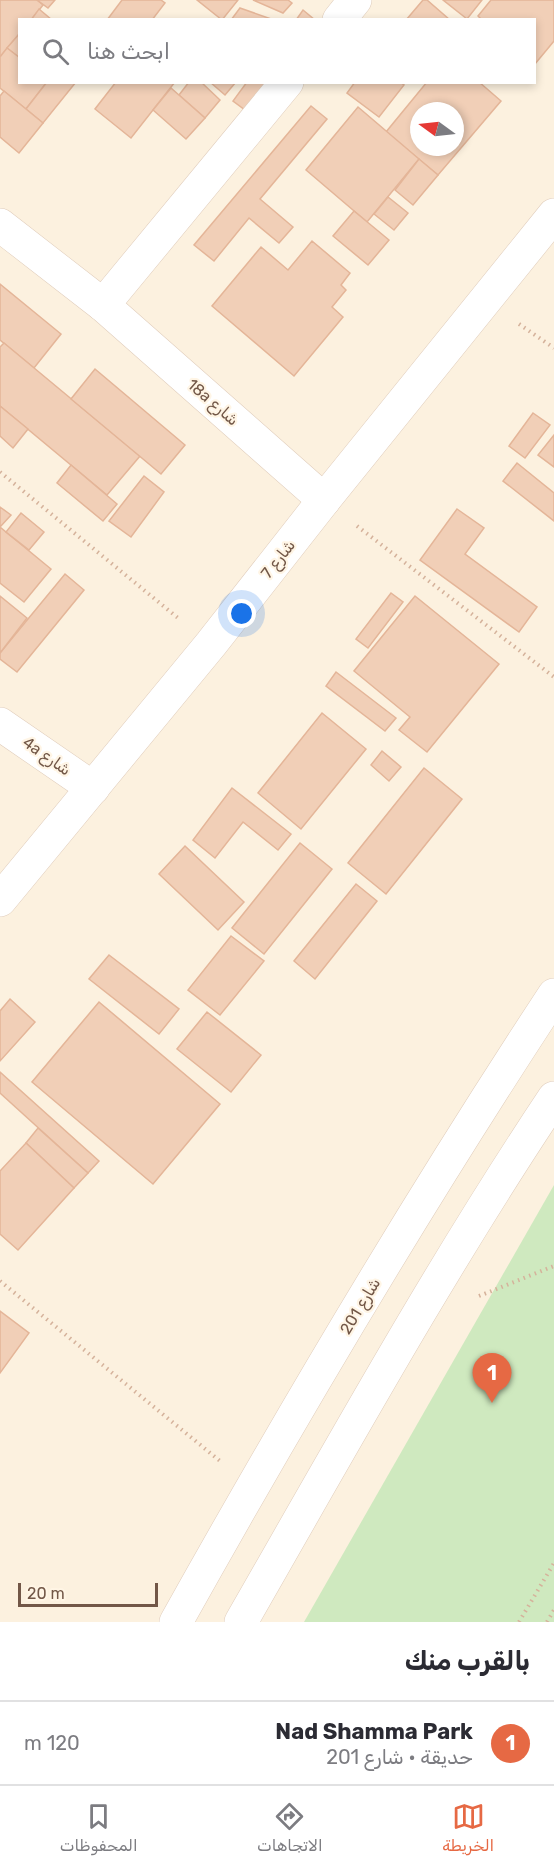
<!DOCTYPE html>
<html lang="ar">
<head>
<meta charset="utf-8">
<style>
  :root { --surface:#fff; --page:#f7f7f7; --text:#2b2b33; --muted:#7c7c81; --line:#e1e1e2; --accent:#e66944 }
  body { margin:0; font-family:Rubik,"Noto Naskh Arabic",sans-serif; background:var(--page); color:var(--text); direction:rtl }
  .compass { position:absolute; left:410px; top:102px; width:54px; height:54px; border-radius:50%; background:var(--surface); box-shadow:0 3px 9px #0003; rotate:285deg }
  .scale { position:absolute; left:18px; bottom:15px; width:140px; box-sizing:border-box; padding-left:6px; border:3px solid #725747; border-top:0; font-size:16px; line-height:21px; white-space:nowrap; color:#725747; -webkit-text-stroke:4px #fff5e5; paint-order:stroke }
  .you { position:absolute; left:242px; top:614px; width:21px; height:21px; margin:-15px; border:4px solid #fff; border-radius:50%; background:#1a73e8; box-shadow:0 0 0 9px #1a73e833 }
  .badge { display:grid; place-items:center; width:39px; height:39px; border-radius:50%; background:var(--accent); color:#fff; font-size:20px; font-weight:700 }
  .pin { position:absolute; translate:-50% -50px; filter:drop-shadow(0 2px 3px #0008) }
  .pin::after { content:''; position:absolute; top:32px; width:21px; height:18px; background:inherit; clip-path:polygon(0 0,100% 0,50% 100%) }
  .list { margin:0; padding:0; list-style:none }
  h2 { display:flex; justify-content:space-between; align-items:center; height:78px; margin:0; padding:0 24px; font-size:26px }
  h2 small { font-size:20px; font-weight:400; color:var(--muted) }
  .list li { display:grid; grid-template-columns:39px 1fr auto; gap:18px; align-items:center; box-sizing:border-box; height:84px; padding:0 24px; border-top:2px solid var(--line) }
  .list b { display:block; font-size:22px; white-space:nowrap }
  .list p { margin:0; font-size:20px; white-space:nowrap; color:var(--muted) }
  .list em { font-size:20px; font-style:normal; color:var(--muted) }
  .icon { flex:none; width:33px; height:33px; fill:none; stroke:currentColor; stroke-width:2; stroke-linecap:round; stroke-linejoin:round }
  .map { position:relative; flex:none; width:554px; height:1622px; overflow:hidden; direction:ltr }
  .search { position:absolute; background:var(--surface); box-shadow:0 3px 9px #0003; left:18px; right:18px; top:18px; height:66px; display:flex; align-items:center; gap:15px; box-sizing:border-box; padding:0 21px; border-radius:0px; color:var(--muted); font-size:22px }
  .sheet { height:162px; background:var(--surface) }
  nav { display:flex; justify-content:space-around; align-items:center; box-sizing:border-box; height:84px; border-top:2px solid var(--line); background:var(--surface); font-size:16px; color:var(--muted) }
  nav a { display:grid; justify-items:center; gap:3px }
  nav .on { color:var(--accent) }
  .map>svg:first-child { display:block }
</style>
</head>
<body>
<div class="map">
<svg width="554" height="1622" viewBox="0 0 554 1622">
  <rect width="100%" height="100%" fill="#fcf1df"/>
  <polygon fill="#cfe9bf" points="554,1185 554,1622 304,1622"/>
  <g fill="#f1cfb7" stroke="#e4b598" stroke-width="1.5" fill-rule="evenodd">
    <polygon points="0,0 37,0 43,5 31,20 20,20 20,33 0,57"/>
    <polygon points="37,0 55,0 48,8"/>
    <polygon points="122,0 161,0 165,3 152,20 107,20"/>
    <polygon points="197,0 238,0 222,20"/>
    <polygon points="253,0 288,0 292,3 283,13"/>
    <polygon points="423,0 427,0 450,20 406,20"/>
    <polygon points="443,0 482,0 467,19"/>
    <polygon points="491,0 554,0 554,41 535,64 534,20 482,20 478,16"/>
    <polygon points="240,8 274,20 231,20"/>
    <polygon points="39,9 52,20 31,20"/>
    <polygon points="303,10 315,20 296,20"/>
    <polygon points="20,33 20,58 7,48"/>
    <polygon points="7,48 20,58 20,82 47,82 26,109 0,88 0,57"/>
    <polygon points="47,82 76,82 43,123 26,109"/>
    <polygon points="116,82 175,82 131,138 95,109"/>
    <polygon points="189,82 201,82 220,100 205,118 179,95"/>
    <polygon points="210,82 236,82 225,95"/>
    <polygon points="247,82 267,82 245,110 233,101"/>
    <polygon points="355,82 400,82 404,85 379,117 347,93"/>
    <path d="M427,82H479L501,101L438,175L386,132ZM419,111H455V147H419Z"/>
    <polygon points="171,88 205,118 186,139 153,110"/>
    <polygon points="4,91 43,123 19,153 0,137 0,96"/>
    <polygon points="311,106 327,119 260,199 293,227 279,243 249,218 214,261 194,245"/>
    <polygon points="358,107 419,159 367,222 306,170"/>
    <polygon points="419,159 438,175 413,205 395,190"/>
    <polygon points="388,197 408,213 394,230 374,214"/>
    <polygon points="354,211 389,240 368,265 333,236"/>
    <polygon points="312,241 350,273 341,285 346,290 332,307 343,317 294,376 212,306 261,247 288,270"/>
    <polygon points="0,284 61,334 34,368 0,340"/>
    <polygon points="4,343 140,456 107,495 0,406 0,347"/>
    <polygon points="95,369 185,445 161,474 71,399"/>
    <polygon points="0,406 28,429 13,448 0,436"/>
    <polygon points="533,413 550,425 525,458 509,446"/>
    <polygon points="554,435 554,467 538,455"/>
    <polygon points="517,463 554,493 554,521 503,481"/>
    <polygon points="71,465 117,504 103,521 57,483"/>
    <polygon points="144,476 164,492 131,537 109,521"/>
    <polygon points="0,507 11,515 0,527 51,569 24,602 0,583"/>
    <polygon points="457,509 484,528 465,554 537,607 519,632 420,560"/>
    <polygon points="21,513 44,532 29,550 6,532"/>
    <polygon points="65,574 84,590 17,672 0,659 0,653"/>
    <polygon points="391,593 403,602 368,648 356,639"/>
    <polygon points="0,596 27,618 0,653"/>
    <polygon points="415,596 499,664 427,752 399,730 410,717 354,671"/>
    <polygon points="336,672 396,718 385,731 326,686"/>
    <polygon points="322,713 366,749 301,829 258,793"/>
    <polygon points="382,751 401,767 389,781 371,765"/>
    <polygon points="424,768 462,799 386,894 348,863"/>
    <polygon points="232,788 291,834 278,850 243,822 215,858 193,840"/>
    <polygon points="300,843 332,869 264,954 232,928"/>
    <polygon points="185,846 244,902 218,930 159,874"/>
    <polygon points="356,884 377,901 315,979 294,961"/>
    <polygon points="231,936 264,961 220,1015 188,990"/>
    <polygon points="109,955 179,1009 159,1034 89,979"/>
    <polygon points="10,999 35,1022 0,1061 0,1011"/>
    <polygon points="99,1002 220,1104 153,1184 32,1082"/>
    <polygon points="207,1012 261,1055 231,1092 177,1049"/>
    <polygon points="0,1072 99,1161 88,1173 0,1093"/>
    <polygon points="38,1128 88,1173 74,1188 26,1143"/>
    <polygon points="26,1143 74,1188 18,1250 0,1234 0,1171"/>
    <polygon points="0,1311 29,1333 0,1373"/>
  </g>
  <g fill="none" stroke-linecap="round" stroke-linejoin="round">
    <defs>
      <g id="minor">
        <polyline points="339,20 355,0"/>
        <polyline points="0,225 103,305 324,500"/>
        <polyline points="103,305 287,82"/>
        <polyline points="0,724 93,788"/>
        <polyline points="0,900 211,644 324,500 554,215"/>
      </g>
      <g id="tertiary">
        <path d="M176,1622C295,1409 420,1199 554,995"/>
        <path d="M241,1622C342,1446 441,1267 554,1098"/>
      </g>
    </defs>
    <use href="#minor" stroke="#e0cdbc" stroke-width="34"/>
    <use href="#tertiary" stroke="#e0cdbc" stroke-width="34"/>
    <g stroke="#d5b29b" stroke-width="4" stroke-dasharray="1.5 4.5" stroke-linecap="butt">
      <polyline points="519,324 554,348"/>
      <polyline points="0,472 178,618"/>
      <polyline points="357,526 554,677"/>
      <polyline points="0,1281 220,1461"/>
      <polyline points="479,1296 554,1266"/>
      <polyline points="519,1622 554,1563"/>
      <polyline points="547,1622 554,1610"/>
    </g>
    <use href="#minor" stroke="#fff" stroke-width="33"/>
    <use href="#tertiary" stroke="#fff" stroke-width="33"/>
  </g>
  <g text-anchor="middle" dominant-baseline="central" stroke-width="4.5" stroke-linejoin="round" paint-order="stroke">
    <g font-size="16" fill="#725747" stroke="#fff5e5">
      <text transform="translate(213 402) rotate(41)">18a شارع</text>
      <text transform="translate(278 559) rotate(-52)">شارع 7</text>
      <text transform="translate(47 756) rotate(35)">4a شارع</text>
      <text transform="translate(360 1306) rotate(-59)">شارع 201</text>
    </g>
  </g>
</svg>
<svg class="compass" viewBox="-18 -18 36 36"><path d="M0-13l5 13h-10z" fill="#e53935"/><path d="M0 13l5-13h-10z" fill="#7c7c81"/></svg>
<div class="scale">20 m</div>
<div class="you"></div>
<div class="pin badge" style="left:492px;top:1403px">1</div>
<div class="search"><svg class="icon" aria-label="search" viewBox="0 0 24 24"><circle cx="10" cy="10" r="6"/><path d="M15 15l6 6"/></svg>ابحث هنا</div>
</div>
<section class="sheet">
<h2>بالقرب منك<small></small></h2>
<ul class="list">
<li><span class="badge">1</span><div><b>Nad Shamma Park</b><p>حديقة · شارع 201</p></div><em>120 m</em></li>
</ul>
</section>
<nav>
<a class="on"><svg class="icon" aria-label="map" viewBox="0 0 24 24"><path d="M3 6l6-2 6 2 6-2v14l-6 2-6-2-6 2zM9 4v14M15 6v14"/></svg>الخريطة</a>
<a><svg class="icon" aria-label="directions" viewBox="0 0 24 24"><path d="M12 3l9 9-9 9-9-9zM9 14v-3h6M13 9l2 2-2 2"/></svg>الاتجاهات</a>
<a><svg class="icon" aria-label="saved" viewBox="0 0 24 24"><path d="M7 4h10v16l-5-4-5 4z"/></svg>المحفوظات</a>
</nav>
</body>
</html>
